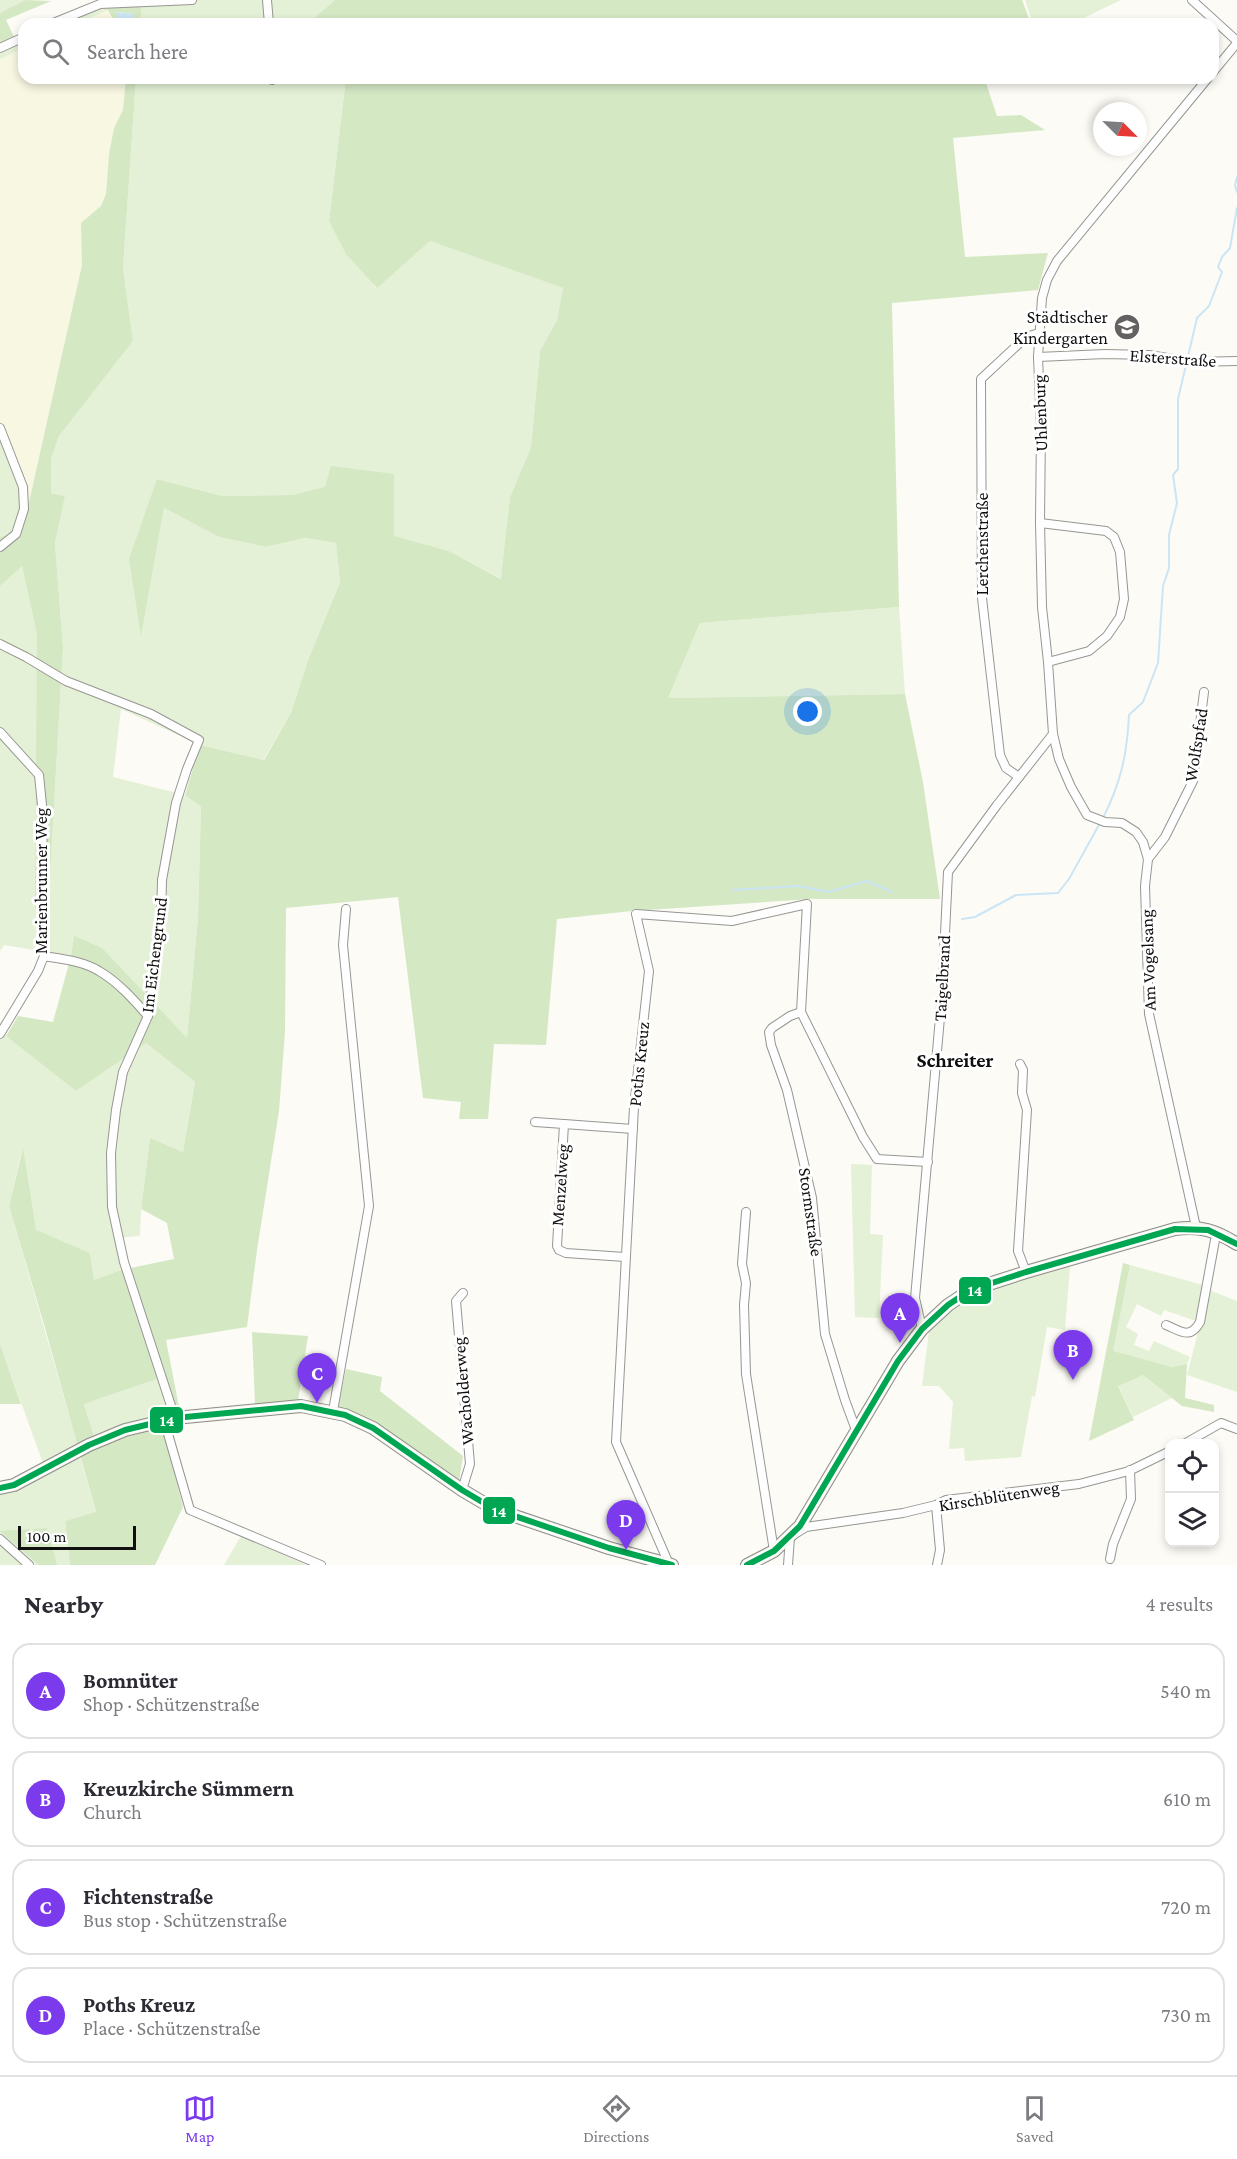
<!DOCTYPE html>
<html lang="en">
<head>
<meta charset="utf-8">
<style>
  :root { --surface:#fff; --page:#f2f2f3; --text:#2b2b33; --muted:#7c7c81; --line:#e1e1e2; --accent:#7c3aed }
  body { margin:0; font-family:"Crimson Pro",serif; background:var(--page); color:var(--text) }
  .controls { position:absolute; right:18px; bottom:18px; display:grid; overflow:hidden; border-radius:12px; box-shadow:0 3px 9px #0003 }
  .controls button { width:54px; height:54px; display:grid; place-items:center; padding:0; border:0; border-bottom:2px solid var(--line); background:var(--surface); color:var(--text); font:30px sans-serif }
  .compass { position:absolute; left:1093px; top:102px; width:54px; height:54px; border-radius:50%; background:var(--surface); box-shadow:0 3px 9px #0003; rotate:114deg }
  .scale { position:absolute; left:18px; bottom:15px; width:118px; box-sizing:border-box; padding-left:6px; border:3px solid #101010; border-top:0; font-size:16px; line-height:21px; white-space:nowrap; color:#101010; -webkit-text-stroke:4px #fff; paint-order:stroke }
  .you { position:absolute; left:808px; top:712px; width:21px; height:21px; margin:-15px; border:4px solid #fff; border-radius:50%; background:#1a73e8; box-shadow:0 0 0 9px #1a73e833 }
  .badge { display:grid; place-items:center; width:39px; height:39px; border-radius:50%; background:var(--accent); color:#fff; font-size:20px; font-weight:700 }
  .pin { position:absolute; translate:-50% -50px; filter:drop-shadow(0 2px 3px #0008) }
  .pin::after { content:''; position:absolute; top:32px; width:21px; height:18px; background:inherit; clip-path:polygon(0 0,100% 0,50% 100%) }
  .list { margin:0; padding:0; list-style:none }
  h2 { display:flex; justify-content:space-between; align-items:center; height:78px; margin:0; padding:0 24px; font-size:26px }
  h2 small { font-size:20px; font-weight:400; color:var(--muted) }
  .list li { display:grid; grid-template-columns:39px 1fr auto; gap:18px; align-items:center; box-sizing:border-box; height:96px; margin:0 12px 12px; padding:0 12px; border:2px solid var(--line); border-radius:18px }
  .list b { display:block; font-size:22px; white-space:nowrap }
  .list p { margin:0; font-size:20px; white-space:nowrap; color:var(--muted) }
  .list em { font-size:20px; font-style:normal; color:var(--muted) }
  .icon { flex:none; width:33px; height:33px; fill:none; stroke:currentColor; stroke-width:2; stroke-linecap:round; stroke-linejoin:round }
  .map { position:relative; flex:none; width:1237px; height:1565px; overflow:hidden }
  .search { position:absolute; background:var(--surface); box-shadow:0 3px 9px #0003; left:18px; right:18px; top:18px; height:66px; display:flex; align-items:center; gap:15px; box-sizing:border-box; padding:0 21px; border-radius:18px; color:var(--muted); font-size:22px }
  .sheet { height:510px; background:var(--surface) }
  nav { display:flex; justify-content:space-around; align-items:center; box-sizing:border-box; height:84px; border-top:2px solid var(--line); background:var(--surface); font-size:16px; color:var(--muted) }
  nav a { display:grid; justify-items:center; gap:3px }
  nav .on { color:var(--accent) }
  .map>svg:first-child { display:block }
</style>
</head>
<body>
<div class="map">
<svg width="1237" height="1565" viewBox="0 0 1237 1565">
  <rect width="100%" height="100%" fill="#fcfbf5"/>
  <g fill="#f8f7e2">
    <polygon points="108,10 116,24 77,24"/>
    <polygon points="24,48 24,78 126,78 123,110 114,129 109,154 106,194 101,206 82,223 82,265 29,501 0,422 0,59"/>
  </g>
  <g fill="#e4f1d6">
    <polygon points="0,0 25,0 0,13"/>
    <polygon points="148,0 335,0 307,24 140,24 142,5"/>
    <polygon points="1025,0 1121,0 1071,24 1033,24"/>
    <polygon points="102,6 108,10 77,24 60,24"/>
    <polygon points="24,40 24,48 0,59 0,50"/>
    <polygon points="136,78 276,78 277,83 283,78 346,78 329,221 376,288 430,241 563,288 557,320 540,351 531,447 510,497 502,579 449,551 393,536 394,475 292,495 222,496 157,479 141,634 164,508 219,537 266,547 305,538 336,543 340,582 306,666 291,713 263,760 200,745 121,709 113,777 185,795 201,807 198,917 187,1038 155,1006 74,937 71,956 4,945 0,951 0,586 22,566 37,635 48,909 63,648 55,543 65,496 51,493 51,459 59,436 133,341 123,268"/>
    <polygon points="0,434 19,487 21,507 13,533 0,537"/>
    <polygon points="899,607 905,694 668,698 700,623"/>
    <polygon points="0,1031 76,1091 146,1043 195,1082 183,1152 150,1138 141,1209 140,1236 116,1238 121,1270 94,1280 90,1253 36,1231 22,1150 9,1206 79,1450 44,1466 0,1344"/>
    <polygon points="851,1164 872,1165 870,1234 883,1235 879,1318 855,1317"/>
    <polygon points="1130,1265 1203,1285 1196,1321 1164,1310 1161,1316 1137,1304 1126,1327 1138,1334 1134,1345 1149,1351 1154,1341 1190,1357 1187,1364 1172,1367 1112,1352"/>
    <path d="M1070,1266L1065,1330L1047,1327L1035,1397L1032,1396L1021,1457L965,1461L964,1448L949,1449L953,1402L939,1386H922L929,1331C936,1325 943,1317 950,1312C986,1288 1029,1278 1070,1266Z"/>
    <polygon points="1209,1290 1237,1301 1237,1392 1187,1375"/>
    <polygon points="1143,1375 1172,1398 1133,1417 1118,1385"/>
    <polygon points="157,1379 168,1409 160,1417 94,1436 84,1404"/>
    <polygon points="80,1456 96,1513 65,1521 70,1565 35,1565 0,1534 0,1493"/>
    <polygon points="241,1536 306,1565 224,1565"/>
    <polygon points="0,1541 25,1565 0,1565"/>
  </g>
  <g fill="#d4e8c4" fill-rule="evenodd">
    <polygon points="25,0 51,1 6,20 15,39 0,45 0,13"/>
    <polygon points="335,0 1022,0 1031,24 353,24 353,22 350,24 307,24"/>
    <polygon points="142,5 140,24 133,24 133,14 117,12 120,24 116,24 108,10 102,6"/>
    <polygon points="126,78 136,78 123,268 133,341 59,436 51,459 51,493 65,496 55,543 63,648 48,910 35,909 37,635 22,566 0,586 0,537 13,533 27,511 82,265 81,223 101,206 106,194 109,154 114,128 123,110"/>
    <path d="M346,78H988L985,80L997,116L1021,115L1045,130L953,138L965,257L1048,253L1038,290L892,303L899,607L700,623L668,698L905,694L923,782L940,899H811L632,911L557,919L546,1045L494,1044L488,1119H459L461,1102L423,1098L398,897L286,908L285,1032L279,1111L257,1250L247,1327L166,1340L180,1412L161,1419L183,1507L155,1565H70L65,1521L96,1512L45,1328L9,1206L23,1148L36,1230L90,1253L94,1280L121,1270L174,1259L167,1223L141,1209L150,1138L183,1152L195,1082L146,1043L76,1091L6,1036L18,1016L53,1022L71,956L74,936L102,948L187,1038L198,917L201,807L185,795L200,745L264,760L291,713L307,663L340,582L336,543L305,538L266,547L219,537L164,508L141,636L129,559L157,479L222,496L292,495L325,487L331,466L394,474V536L449,551L501,579L510,497L531,447L540,351L557,320L563,288L430,241L377,288L346,254L329,221ZM157,1379L168,1408L160,1417L94,1436L84,1404Z"/>
    <polygon points="1123,1263 1130,1265 1113,1351 1172,1367 1187,1364 1185,1398 1214,1405 1214,1412 1182,1406 1143,1375 1118,1386 1134,1420 1089,1441"/>
    <polygon points="252,1332 308,1336 298,1401 255,1404"/>
    <polygon points="0,1344 21,1404 0,1404"/>
    <polygon points="346,1369 382,1377 380,1391 463,1456 459,1481 347,1410 338,1407"/>
    <polygon points="47,1528 57,1565 39,1565 0,1531"/>
  </g>
  <polygon fill="#cce5f5" points="116,12 134,14 133,24 120,24"/>
  <g fill="none" stroke-linecap="round" stroke-linejoin="round">
    <g stroke="#cce5f5" stroke-width="2">
      <polyline points="1237,177 1235,185 1237,192"/>
      <path d="M1103,818C1121,782 1127,755 1129,715L1143,702L1158,663L1163,586L1169,568V535L1177,503L1173,475L1178,469V399L1197,318L1209,306L1222,272L1218,267L1222,257L1230,248L1237,208"/>
      <polyline points="733,890 799,886 828,892 867,881 892,892"/>
      <polyline points="962,919 975,917 1016,895 1058,893 1069,879 1100,823"/>
    </g>
    <defs>
      <g id="street">
        <polyline points="267,0 269,24"/>
        <polyline points="1192,0 1237,41"/>
        <polyline points="51,24 100,4 192,0"/>
        <polyline points="0,48 24,37"/>
        <polyline points="1213,72 1237,43"/>
        <polyline points="271,78 272,80"/>
        <polyline points="1038,357 1105,354 1149,355 1192,362 1237,361"/>
        <polyline points="0,428 23,487 24,509 16,534 0,547"/>
        <polyline points="1040,523 1106,531 1114,537 1120,552 1124,599 1120,617 1107,636 1089,651 1048,662"/>
        <polyline points="0,644 26,657 66,681 151,714 199,740 187,769 176,803 162,880 161,922 148,1016 123,1072 116,1110 111,1153 112,1207 124,1262 175,1418"/>
        <polyline points="0,732 39,775 42,805 44,956 38,971 0,1034"/>
        <polyline points="1019,777 1006,768 1000,755 982,598 981,379 1026,337 1039,333"/>
        <polyline points="1148,859 1165,837 1193,781 1204,692"/>
        <path d="M44,956C61,959 84,961 99,971C118,982 134,1000 148,1016"/>
        <polyline points="801,1012 790,1016 772,1028 769,1032 771,1045 787,1090 812,1198 825,1334 845,1400 856,1430"/>
        <polyline points="1020,1064 1023,1070 1022,1093 1027,1110 1018,1251 1026,1272"/>
        <polyline points="535,1122 564,1124"/>
        <polyline points="746,1212 742,1264 746,1283 744,1305 746,1374 774,1551"/>
        <polyline points="1196,1227 1149,1014 1145,886 1148,859 1143,842 1136,832 1122,823 1105,822 1087,815 1071,787 1059,759 1053,734 1048,662 1042,607 1040,523 1041,426 1038,357 1042,298 1047,280 1057,261 1208,78"/>
        <polyline points="625,1257 566,1253 559,1250 557,1246 564,1124 633,1129"/>
        <path d="M1166,1325C1181,1331 1190,1340 1200,1322L1215,1240L1218,1234"/>
        <polyline points="922,1329 915,1298 942,995 948,872 997,805 1053,734"/>
        <polyline points="333,1411 369,1206 343,945 346,909"/>
        <polyline points="164,1420 190,1510 321,1565"/>
        <polyline points="1184,1444 1221,1423 1237,1429"/>
        <polyline points="462,1490 470,1464 456,1301 463,1293"/>
        <polyline points="936,1505 940,1550 937,1565"/>
        <polyline points="0,1539 29,1565"/>
        <polyline points="1110,1559 1113,1544 1131,1499 1130,1470"/>
        <polyline points="669,1564 616,1442 634,1107 649,971 636,914 732,921 807,904 801,1012 863,1137 877,1159 928,1162"/>
        <polyline points="788,1565 790,1537 806,1527 903,1513 936,1505 946,1500 1079,1484 1129,1471 1170,1451"/>
      </g>
      <g id="secondary">
        <polyline points="0,1488 14,1485 89,1445 125,1430 175,1418 301,1406 345,1415 373,1428 462,1490 494,1509 609,1548 672,1565"/>
        <path d="M747,1565L774,1551L800,1526L898,1361L922,1329L948,1305L960,1297L992,1283L1026,1272L1175,1229C1201,1226 1215,1230 1237,1244"/>
      </g>
    </defs>
    <use href="#street" stroke="#969693" stroke-width="10"/>
    <use href="#secondary" stroke="#8d8c8a" stroke-width="14"/>
    <use href="#street" stroke="#fffefe" stroke-width="8"/>
    <use href="#secondary" stroke="#f5f4eb" stroke-width="12"/>
    <defs>
      <g id="bus-1">
        <polyline points="0,1488 14,1485 89,1445 125,1430 175,1418 301,1406 345,1415 373,1428 462,1490 494,1509 609,1548 672,1565"/>
        <polyline points="747,1565 774,1551 800,1526 898,1361 922,1329 948,1305 960,1297 992,1283 1026,1272 1175,1229 1208,1230 1237,1244"/>
      </g>
    </defs>
    <use href="#bus-1" stroke="#fff" stroke-width="10"/>
    <use href="#bus-1" stroke="#00a651" stroke-width="6"/>
  </g>
  <defs>
    <symbol id="school-disc" viewBox="-11 -11 22 22"><circle r="9.5" fill="#636260" stroke="#fff"/><path d="M0-5L7-2L0 1L-7-2ZM-4 1L0 2.5L4 1V4Q0 6-4 4Z" fill="#fff"/></symbol>
  </defs>
  <g fill-rule="evenodd">
    <use href="#school-disc" x="1112" y="312" width="30" height="30"/>
  </g>
  <g text-anchor="middle" dominant-baseline="central" stroke-width="6" stroke-linejoin="round" paint-order="stroke">
    <g font-size="18" fill="#101010" stroke="#fff" text-anchor="end">
      <text x="1108" y="317">Städtischer<tspan x="1108" dy="21">Kindergarten</tspan></text>
    </g>
    <g font-size="18" fill="#101010" stroke="#fff">
      <text transform="translate(1173 358) rotate(4)">Elsterstraße</text>
      <text transform="translate(1040 413) rotate(-92)">Uhlenburg</text>
      <text transform="translate(982 544) rotate(-90)">Lerchenstraße</text>
      <text transform="translate(1196 745) rotate(-81)">Wolfspfad</text>
      <text transform="translate(41 881) rotate(-90)">Marienbrunner Weg</text>
      <text transform="translate(154 955) rotate(-83)">Im Eichengrund</text>
      <text transform="translate(1148 960) rotate(-92)">Am Vogelsang</text>
      <text transform="translate(942 978) rotate(-87)">Taigelbrand</text>
      <text transform="translate(639 1064) rotate(-84)">Poths Kreuz</text>
      <text transform="translate(560 1185) rotate(-86)">Menzelweg</text>
      <text transform="translate(811 1212) rotate(82)">Stormstraße</text>
      <text transform="translate(463 1391) rotate(-95)">Wacholderweg</text>
      <text transform="translate(999 1496) rotate(-9)">Kirschblütenweg</text>
    </g>
    <g font-size="20" font-weight="bold" fill="#101010" stroke="#fff">
      <text x="955" y="1060">Schreiter</text>
    </g>
  </g>
  <g stroke="#fff" stroke-width="2">
    <rect x="958" y="1276" width="34" height="29" rx="6" fill="#00a651"/>
    <rect x="149" y="1406" width="35" height="28" rx="6" fill="#00a651"/>
    <rect x="482" y="1496" width="34" height="29" rx="6" fill="#00a651"/>
  </g>
  <g font-size="16" text-anchor="middle" font-weight="bold" fill="#fff">
    <text x="975" y="1296">14</text>
    <text x="167" y="1426">14</text>
    <text x="499" y="1517">14</text>
  </g>
</svg>
<div class="controls">
<button><svg class="icon" aria-label="locate" viewBox="0 0 24 24"><circle cx="12" cy="12" r="6"/><path d="M12 2v4M12 18v4M2 12h4M18 12h4"/></svg></button>
<button><svg class="icon" aria-label="layers" viewBox="0 0 24 24"><path d="M12 4l9 5-9 5-9-5zM3 14l9 5 9-5"/></svg></button>
</div>
<svg class="compass" viewBox="-18 -18 36 36"><path d="M0-13l5 13h-10z" fill="#e53935"/><path d="M0 13l5-13h-10z" fill="#7c7c81"/></svg>
<div class="scale">100 m</div>
<div class="you"></div>
<div class="pin badge" style="left:900px;top:1343px">A</div>
<div class="pin badge" style="left:1073px;top:1380px">B</div>
<div class="pin badge" style="left:317px;top:1403px">C</div>
<div class="pin badge" style="left:626px;top:1550px">D</div>
<div class="search"><svg class="icon" aria-label="search" viewBox="0 0 24 24"><circle cx="10" cy="10" r="6"/><path d="M15 15l6 6"/></svg>Search here</div>
</div>
<section class="sheet">
<h2>Nearby<small>4 results</small></h2>
<ul class="list">
<li><span class="badge">A</span><div><b>Bomnüter</b><p>Shop · Schützenstraße</p></div><em>540 m</em></li>
<li><span class="badge">B</span><div><b>Kreuzkirche Sümmern</b><p>Church</p></div><em>610 m</em></li>
<li><span class="badge">C</span><div><b>Fichtenstraße</b><p>Bus stop · Schützenstraße</p></div><em>720 m</em></li>
<li><span class="badge">D</span><div><b>Poths Kreuz</b><p>Place · Schützenstraße</p></div><em>730 m</em></li>
</ul>
</section>
<nav>
<a class="on"><svg class="icon" aria-label="map" viewBox="0 0 24 24"><path d="M3 6l6-2 6 2 6-2v14l-6 2-6-2-6 2zM9 4v14M15 6v14"/></svg>Map</a>
<a><svg class="icon" aria-label="directions" viewBox="0 0 24 24"><path d="M12 3l9 9-9 9-9-9zM9 14v-3h6M13 9l2 2-2 2"/></svg>Directions</a>
<a><svg class="icon" aria-label="saved" viewBox="0 0 24 24"><path d="M7 4h10v16l-5-4-5 4z"/></svg>Saved</a>
</nav>
</body>
</html>
